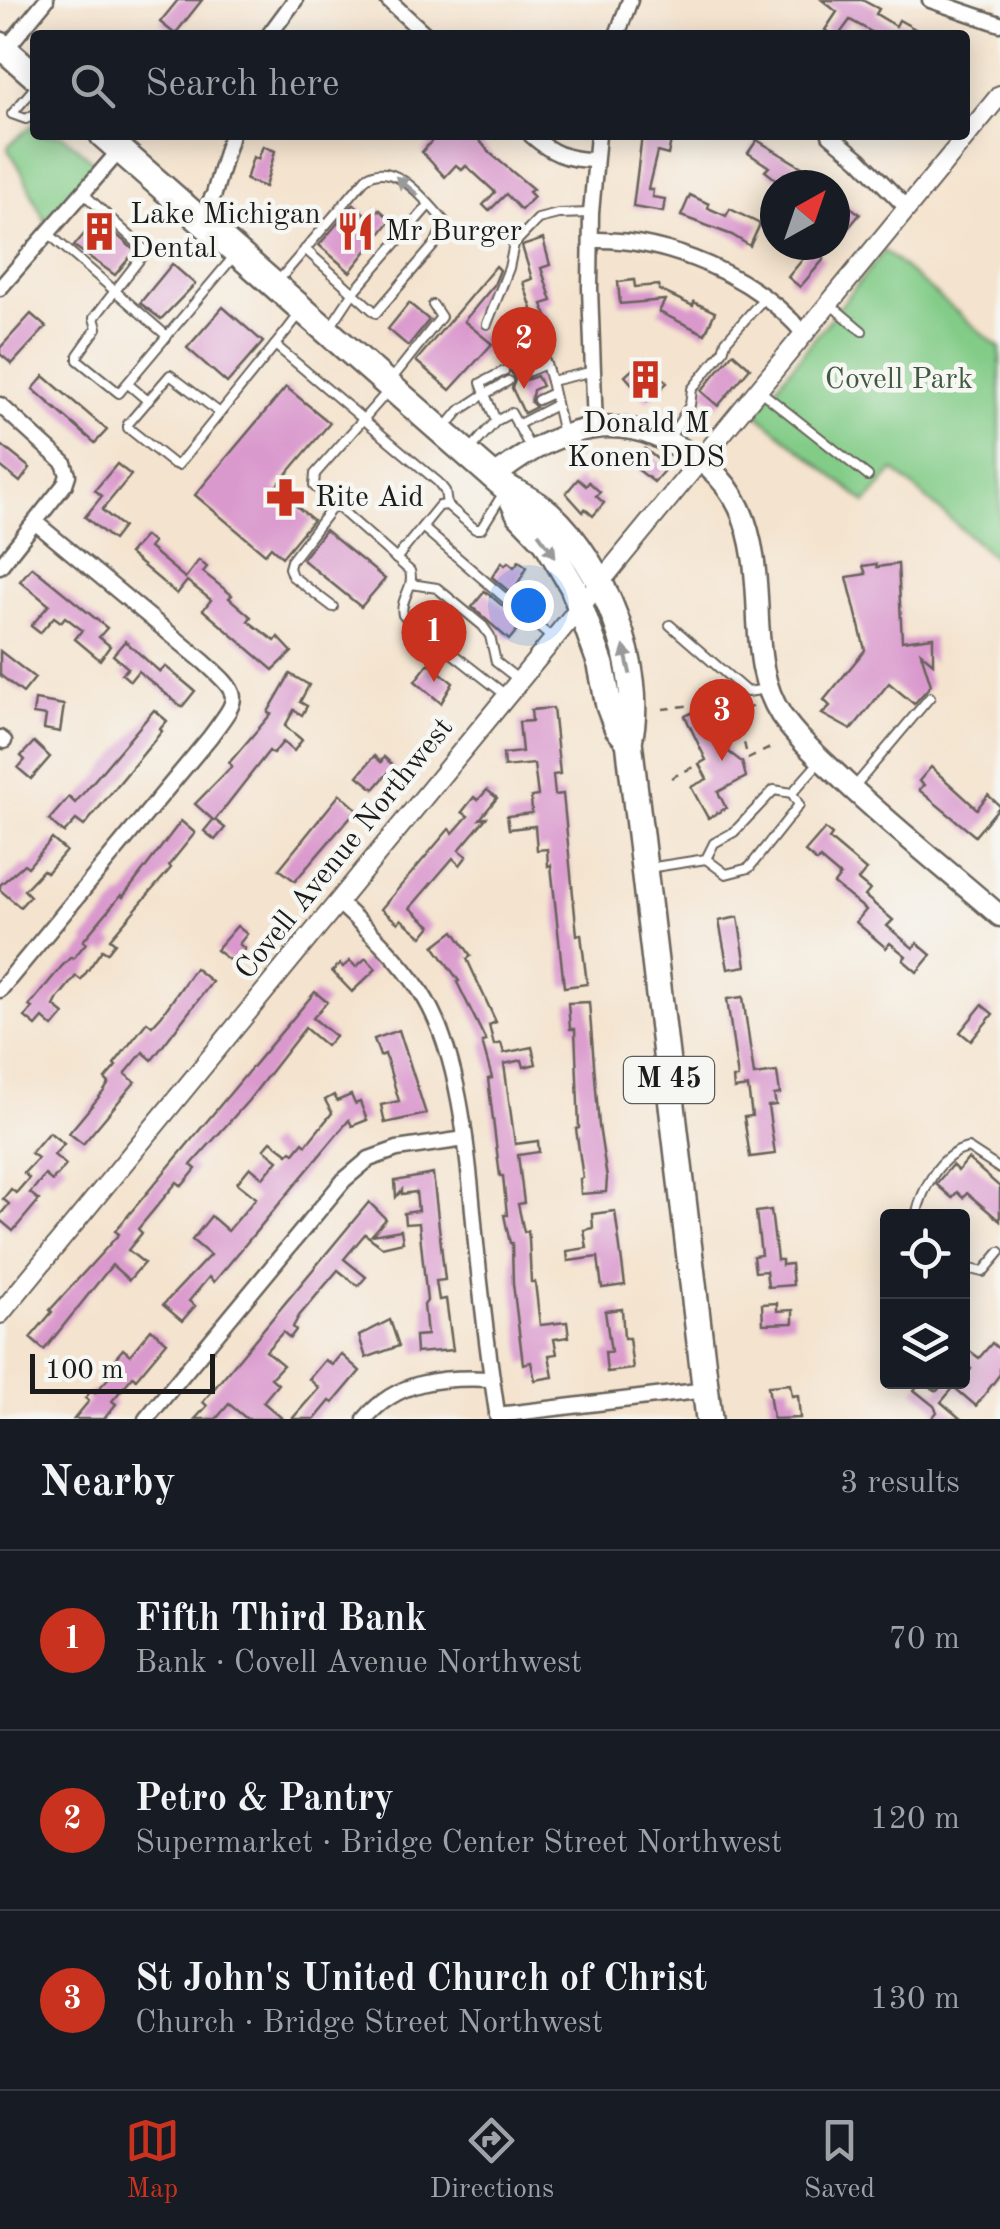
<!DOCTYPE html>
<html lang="en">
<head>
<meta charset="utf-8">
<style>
  :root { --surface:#171b24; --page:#242831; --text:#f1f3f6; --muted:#9ea1a6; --line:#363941; --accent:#c8321e }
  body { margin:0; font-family:"Old Standard TT",serif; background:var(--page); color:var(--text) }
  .controls { position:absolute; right:30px; bottom:30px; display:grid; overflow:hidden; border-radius:10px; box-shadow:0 5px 25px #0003 }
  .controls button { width:90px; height:90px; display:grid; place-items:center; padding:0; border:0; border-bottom:2px solid var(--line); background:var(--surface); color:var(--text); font:50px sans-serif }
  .compass { position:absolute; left:760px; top:170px; width:90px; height:90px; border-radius:50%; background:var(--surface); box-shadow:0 5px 25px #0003; rotate:40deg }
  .scale { position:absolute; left:30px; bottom:25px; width:185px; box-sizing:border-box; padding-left:10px; border:5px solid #1c1c1c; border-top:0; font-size:28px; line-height:35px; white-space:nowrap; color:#1c1c1c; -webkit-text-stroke:8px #f6f6f2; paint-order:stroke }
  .you { position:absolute; left:528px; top:605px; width:35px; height:35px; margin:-25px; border:8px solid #fff; border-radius:50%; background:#1a73e8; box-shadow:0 0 0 15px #1a73e833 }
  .badge { display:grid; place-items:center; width:65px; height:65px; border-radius:50%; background:var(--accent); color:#fff; font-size:32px; font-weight:700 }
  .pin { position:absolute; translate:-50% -82px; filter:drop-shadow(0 2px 5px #0008) }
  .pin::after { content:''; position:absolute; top:52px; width:35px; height:30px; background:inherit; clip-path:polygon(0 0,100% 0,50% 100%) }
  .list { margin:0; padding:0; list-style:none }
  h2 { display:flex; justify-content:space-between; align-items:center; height:130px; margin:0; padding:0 40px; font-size:42px }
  h2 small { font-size:32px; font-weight:400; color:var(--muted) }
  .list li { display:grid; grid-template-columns:65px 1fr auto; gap:30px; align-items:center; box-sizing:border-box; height:180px; padding:0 40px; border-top:2px solid var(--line) }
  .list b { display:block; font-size:38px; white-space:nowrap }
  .list p { margin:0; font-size:32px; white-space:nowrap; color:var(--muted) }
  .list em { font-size:32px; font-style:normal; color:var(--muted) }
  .icon { flex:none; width:55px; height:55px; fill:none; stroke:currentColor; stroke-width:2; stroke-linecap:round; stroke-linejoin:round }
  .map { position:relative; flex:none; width:1000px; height:1419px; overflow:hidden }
  .search { position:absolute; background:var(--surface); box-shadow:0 5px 25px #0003; left:30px; right:30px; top:30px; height:110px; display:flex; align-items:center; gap:25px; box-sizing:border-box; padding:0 35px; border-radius:10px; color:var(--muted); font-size:38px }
  .sheet { height:670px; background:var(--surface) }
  nav { display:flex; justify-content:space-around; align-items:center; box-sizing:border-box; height:140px; border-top:2px solid var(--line); background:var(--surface); font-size:28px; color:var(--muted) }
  nav a { display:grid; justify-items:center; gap:5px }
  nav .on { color:var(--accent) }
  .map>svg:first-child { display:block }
</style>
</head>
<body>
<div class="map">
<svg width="1000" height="1419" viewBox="0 0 1000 1419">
  <rect width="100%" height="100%" fill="#f6f6f2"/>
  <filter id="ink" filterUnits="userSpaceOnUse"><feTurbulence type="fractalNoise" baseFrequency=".01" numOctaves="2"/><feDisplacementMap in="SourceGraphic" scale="20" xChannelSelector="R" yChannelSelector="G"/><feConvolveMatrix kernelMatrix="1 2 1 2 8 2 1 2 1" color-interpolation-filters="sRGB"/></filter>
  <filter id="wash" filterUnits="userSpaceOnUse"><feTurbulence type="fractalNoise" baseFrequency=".0048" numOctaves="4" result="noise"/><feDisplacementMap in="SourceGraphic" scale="40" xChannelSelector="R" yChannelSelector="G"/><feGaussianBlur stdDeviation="2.25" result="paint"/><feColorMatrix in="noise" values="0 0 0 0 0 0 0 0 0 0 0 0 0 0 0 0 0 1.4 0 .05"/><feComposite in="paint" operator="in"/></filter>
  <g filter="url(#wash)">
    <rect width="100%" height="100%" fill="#f4e3ce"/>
    <g fill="#83cc88" stroke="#507452" stroke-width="2.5">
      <path d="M35,123V135H62L95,163L46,222C31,198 26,172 8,150L9,145Z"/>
      <polygon points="884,251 1000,348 1000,563 894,470 866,503 755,413"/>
    </g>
    <g id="blocks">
      <g fill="#da99cd">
        <polygon points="178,0 202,0 175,34 160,22"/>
        <polygon points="822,0 862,0 879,9 876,14 896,26 899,20 926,35 877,35 850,20 839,35 832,35 825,30 837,12"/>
        <polygon points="437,135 475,135 490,153 533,189 529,192 534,197 521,210 506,194 489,211 483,205 495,192 472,171 466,166 462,170 456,165 445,177 422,152"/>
        <polygon points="642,135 672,135 668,155 657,152 648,189 653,190 652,197 665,199 663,212 633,207"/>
        <polygon points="757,140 805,169 823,185 797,185 784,174 778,181 765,171 769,167 748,153"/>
        <polygon points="263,146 275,151 265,187 246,180 253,157 258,159"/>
        <polygon points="690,195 709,204 708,208 726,216 730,209 760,224 750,246 732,235 681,216"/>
        <polygon points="835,196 860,214 835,244"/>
        <polygon points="354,204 370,219 379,209 391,220 350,272 319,245"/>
        <polygon points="98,218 135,251 115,275 74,246"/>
        <polygon points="543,239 550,265 541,268 552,301 542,304 555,336 535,344 524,318 534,315 523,282 532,279 522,246"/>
        <polygon points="812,248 824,259 800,287 788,277"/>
        <polygon points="172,264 195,284 161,319 140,303"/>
        <polygon points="496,266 500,270 494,285 464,321 492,344 450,390 416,361"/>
        <polygon points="634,280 635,287 659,285 659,290 693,306 694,302 715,312 705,334 659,312 665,300 620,304 618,282"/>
        <polygon points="409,303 429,320 408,346 388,329"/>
        <polygon points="223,307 263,342 227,383 187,348"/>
        <polygon points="31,314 46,327 12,364 0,354 0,348"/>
        <polygon points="733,353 750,368 718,406 701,391"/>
        <polygon points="645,358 667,383 647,401 625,376"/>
        <polygon points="513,362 519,378 526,380 537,376 542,386 533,390 531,402 536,407 524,413 512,388 515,380 508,365"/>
        <polygon points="44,376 107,430 95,443 33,389"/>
        <polygon points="286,387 330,423 275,488 313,520 282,557 271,547 265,554 195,495"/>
        <polygon points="0,444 30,468 20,482 0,466"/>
        <polygon points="645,449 667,467 654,482 632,465"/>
        <polygon points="117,464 131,475 102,510 123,527 113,540 85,517 102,496 95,490"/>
        <polygon points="578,479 586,486 589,482 600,492 596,496 604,503 593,516 585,509 583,512 566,493"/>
        <polygon points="325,530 385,579 361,607 302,559"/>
        <polygon points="145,536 153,543 149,548 185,578 199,560 207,567 203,572 232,595 229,598 251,617 248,621 275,641 278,637 292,652 273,670 203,610 211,600 187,581 177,594 129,554"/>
        <polygon points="519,561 527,567 512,594 492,577 502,562 505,565 508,562 514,567"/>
        <polygon points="876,564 877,567 898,564 902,641 933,637 933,663 921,653 931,685 914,704 889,683 851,730 822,714 830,706 824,700 865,650 847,577 866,574 863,566"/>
        <polygon points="32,567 107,628 99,637 110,646 100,660 75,639 82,630 65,617 61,622 54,617 40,633 31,626 49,605 20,581"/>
        <polygon points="485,591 523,623 509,640 472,607"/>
        <polygon points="125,641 160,672 165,666 195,691 182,707 138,671 130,681 122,674 128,668 113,655"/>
        <polygon points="0,651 35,678 23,693 0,675"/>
        <polygon points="429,663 453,683 441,703 415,681"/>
        <polygon points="290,674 309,685 300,702 307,706 302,715 294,710 285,726 302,740 294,751 283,742 273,754 269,751 215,820 225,828 215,840 204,831 213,820 195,804 232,766 229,763 271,714 268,712"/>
        <polygon points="725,689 737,698 727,710 711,719 730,753 742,762 746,777 718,792 726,808 708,818 691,787 707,779 699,764 706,760 685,716 716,701"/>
        <polygon points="35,700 64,705 60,732 44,729 46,716 33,714"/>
        <polygon points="553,708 560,774 553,775 555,795 563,794 577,935 581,934 587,984 564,987 551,865 548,866 547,849 537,850 535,826 509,829 507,816 532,813 531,797 538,796 534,764 504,767 503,754 522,752 519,722 532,721 531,710"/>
        <polygon points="154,710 167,721 160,729 162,731 84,826 76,820 64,833 49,820 69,797 75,803"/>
        <polygon points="34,742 50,757 31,779 18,768 25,760 21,756"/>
        <polygon points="374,756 381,762 384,757 394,766 374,789 358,776"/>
        <polygon points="931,767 977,809 988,795 1000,806 975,836 919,790 924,785 919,781"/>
        <polygon points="487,790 497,798 480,819 486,818 459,850 467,856 460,865 453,858 410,908 431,926 422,937 401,919 398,923 381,909 449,829 453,833 468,816 462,812 474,797 478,800"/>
        <polygon points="340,794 357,809 295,881 279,869"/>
        <polygon points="181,821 195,833 169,865 171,868 110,939 115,943 107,953 102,950 81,980 76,976 58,998 54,1006 64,1014 53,1027 43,1018 36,1026 25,1017 32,1008 29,1006 62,966 71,957 73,959 86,943 83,941 121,895 123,897"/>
        <polygon points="825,829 832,835 829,839 866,870 858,880 870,890 865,896 893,920 887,926 913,948 917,943 931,955 917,972 903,960 906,956 890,943 886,948 856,922 866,910 834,884 840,876 820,859 817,862 805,852"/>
        <polygon points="52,839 66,851 47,873 43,870 24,890 30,896 20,907 0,890 0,885 24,864 28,867"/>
        <polygon points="738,917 746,966 728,969 719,921"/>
        <polygon points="237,926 247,934 239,944 245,949 233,963 216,950"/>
        <polygon points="454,931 471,956 467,959 496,1022 489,1025 494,1045 501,1043 504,1053 532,1047 536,1064 524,1067 522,1060 504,1064 515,1144 538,1141 539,1152 518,1155 524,1203 518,1204 524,1232 528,1231 529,1239 531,1282 535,1282 540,1325 567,1322 569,1337 554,1339 557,1354 549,1355 553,1377 535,1380 531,1362 523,1364 513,1284 512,1243 510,1243 504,1215 507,1215 503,1176 500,1176 488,1079 492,1078 482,1042 486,1041 457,982 459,981 434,946"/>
        <polygon points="366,958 376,969 352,992 332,971 340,964 343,967 350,961 356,967"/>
        <polygon points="195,968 212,982 152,1060 143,1052 125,1074 135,1082 83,1144 69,1133 104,1091 109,1083 105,1079 116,1066 114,1064 147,1022 152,1026 162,1015"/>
        <polygon points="315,992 327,1002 313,1018 335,1036 326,1046 305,1028 248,1101 191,1165 196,1169 182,1186 177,1182 138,1229 142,1233 128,1250 144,1263 129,1280 112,1265 44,1350 30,1338 52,1312 50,1310 119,1234 115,1231"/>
        <polygon points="743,997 754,1075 777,1072 780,1094 774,1095 776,1105 768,1106 775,1154 750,1157 744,1117 752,1116 748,1087 734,1089 733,1078 738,1078 727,999"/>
        <polygon points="589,1002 599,1126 607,1178 606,1192 581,1194 580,1179 583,1178 576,1129 579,1128 575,1029 570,1029 568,1003"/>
        <polygon points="982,1005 993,1014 971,1041 960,1032"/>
        <polygon points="399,1030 426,1114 385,1123 381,1105 399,1101 385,1054 380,1056 374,1039"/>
        <polygon points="334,1095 337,1101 351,1095 355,1104 360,1102 367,1120 352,1126 349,1120 214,1282 209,1277 189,1301 195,1306 182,1321 163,1305 210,1255 192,1240 211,1216 228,1231 256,1198 237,1183 250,1167 263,1178 278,1160 264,1149 271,1141 288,1154 291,1151 294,1153 303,1142 306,1145 332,1113 325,1100"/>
        <polygon points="49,1132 64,1144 54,1155 66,1165 52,1181 45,1175 30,1193 39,1200 13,1231 0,1220 0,1215 9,1204 3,1199 11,1189 16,1193 29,1178 24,1173 38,1158 31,1153"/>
        <polygon points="968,1159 1000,1187 1000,1221 967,1193 963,1198 957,1192 952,1198 936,1184 952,1165 958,1171"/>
        <polygon points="433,1174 445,1280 436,1281 439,1300 446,1299 453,1350 416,1353 415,1336 427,1335 424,1305 427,1301 419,1223 405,1224 404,1213 418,1211 416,1192 402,1194 402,1190 396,1197 395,1181"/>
        <polygon points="369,1202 386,1219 372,1235 401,1230 403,1242 382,1247 365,1234 344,1259 366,1277 358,1286 338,1270 299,1316 293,1327 296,1330 290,1338 283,1332 266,1351 283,1365 271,1378 278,1384 263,1402 283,1419 247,1419 229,1404 216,1419 195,1419 207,1406 203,1402"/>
        <polygon points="771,1210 777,1260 782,1260 782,1265 791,1264 793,1285 768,1287 766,1271 755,1272 753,1256 761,1255 756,1212"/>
        <polygon points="615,1211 625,1285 602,1288 598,1257 568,1261 567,1251 587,1248 584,1230 593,1228 592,1214"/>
        <polygon points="777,1303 777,1311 793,1310 793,1323 763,1324 762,1304"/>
        <polygon points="622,1309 624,1338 629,1338 633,1369 607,1372 605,1352 611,1352 605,1311"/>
        <polygon points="390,1320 399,1346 366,1358 359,1336"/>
        <polygon points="151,1329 167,1342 136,1379 133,1376 112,1401 116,1404 104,1419 74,1419 89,1401 85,1398 92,1390 95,1393 112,1374 117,1365 113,1361 123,1349 130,1355"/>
        <polygon points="992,1343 1000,1350 1000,1374 976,1406 955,1388 971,1369 962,1362 962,1345 979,1358"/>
        <polygon points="341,1354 360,1371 333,1403 330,1401 315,1419 292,1419 319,1388 309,1379 325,1360 332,1365"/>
        <polygon points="921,1382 937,1391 945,1382 955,1386 941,1402 961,1419 931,1419 937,1412 934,1406 914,1390"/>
        <polygon points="790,1384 792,1396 798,1395 800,1418 773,1419 768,1386"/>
      </g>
    </g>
  </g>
  <g filter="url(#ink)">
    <use href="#blocks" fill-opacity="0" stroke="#68625a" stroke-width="2.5"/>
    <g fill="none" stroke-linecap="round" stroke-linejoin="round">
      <defs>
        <g id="service">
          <polyline points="35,87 12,114 26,119 35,114"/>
          <polyline points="83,193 146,251 94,318 97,328 78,355 78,360 119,393 235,255"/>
          <polyline points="49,234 167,336"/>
          <path d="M279,280L366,178C394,158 427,202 445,222L435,244L376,313L305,249"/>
          <polyline points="831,305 862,331"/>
          <polyline points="487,324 509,268 514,244 538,219 558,214 591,213"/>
          <polyline points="331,326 353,293 429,205"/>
          <polyline points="275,345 438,482 445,491 447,505"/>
          <polyline points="520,363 542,354 546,364"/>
          <polyline points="524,373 546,364 551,381 594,371"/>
          <polyline points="391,380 441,317 433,305"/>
          <polyline points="508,381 485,394 496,421 511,413 531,449"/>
          <polyline points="551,381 563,434"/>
          <polyline points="128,384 148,401"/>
          <path d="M389,390L315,474L314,486L410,571C415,588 399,599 403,615L507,696"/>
          <polyline points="759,390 868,476"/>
          <polyline points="538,400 553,393"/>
          <polyline points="220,413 170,375 128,424 128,428 172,463 178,465 288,329 301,312"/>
          <polyline points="517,425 554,406"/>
          <polyline points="445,428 459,411 485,394 481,383 504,371"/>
          <polyline points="668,441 690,405 692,389 723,351 726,341 764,298"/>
          <polyline points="469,451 496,421"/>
          <polyline points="422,527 553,639"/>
          <polyline points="396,559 439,506 447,505 475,529 481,529 504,492"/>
          <polyline points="411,584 437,588 483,626 490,636 496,662 519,680"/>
          <polyline points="333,607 292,576 289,568 291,561 334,505"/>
          <polyline points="670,625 747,692 768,689"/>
          <polyline points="855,786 930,697"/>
          <polyline points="706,859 726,874 749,868 799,805 792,793"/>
          <polyline points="648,868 706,859 714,843 734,832 774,790 792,793 821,760"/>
          <path d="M916,1216C922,1190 939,1154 968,1148L1000,1169"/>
          <polyline points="962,1267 983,1272 1000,1252"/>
        </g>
        <g id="minor">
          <polyline points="388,0 426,35"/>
          <polyline points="930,0 1000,24"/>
          <polyline points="269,35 295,0"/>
          <polyline points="617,35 630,0"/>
          <polyline points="5,50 46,0"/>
          <path d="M531,135C551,153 567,160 594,160"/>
          <polyline points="830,135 859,159 906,207"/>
          <polyline points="201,219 214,194 231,135"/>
          <path d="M592,240C667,238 756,276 805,335"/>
          <polyline points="0,288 120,150"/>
          <polyline points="0,405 64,463 68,475 65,484 0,566"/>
          <polyline points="595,428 590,288 591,213 598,135"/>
          <polyline points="0,738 4,741"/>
          <path d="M338,902C368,930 398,957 421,992C463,1056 469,1169 476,1244C482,1303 489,1361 498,1419"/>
          <path d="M0,990L210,737C240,696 243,697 204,662L36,523"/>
          <polyline points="497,1415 706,1390"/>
          <polyline points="146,1419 344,1180 369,1159 397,1149 465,1139"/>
          <path d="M365,1419C397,1380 442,1377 490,1379"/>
        </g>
        <polyline id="tertiary" points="0,1314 1000,95"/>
        <path id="secondary" d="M494,477C540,440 596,412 655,436C746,473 755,530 758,620C760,653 762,685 781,715C798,740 822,760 844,781C894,828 948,871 1000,916"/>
        <g id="trunk">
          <polyline points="0,45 35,76"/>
          <path d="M103,135L503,485C518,495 535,501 549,514C603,564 646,668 629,741L709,1419"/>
          <polyline points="507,488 519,513 546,541 573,587 601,665 609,706 617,727 629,741"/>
        </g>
      </defs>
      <use href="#service" stroke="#68625a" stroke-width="12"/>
      <use href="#minor" stroke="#68625a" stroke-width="19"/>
      <use href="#tertiary" stroke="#68625a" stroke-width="22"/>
      <use href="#secondary" stroke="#68625a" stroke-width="25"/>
      <use href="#trunk" stroke="#68625a" stroke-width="30"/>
      <g stroke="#68625a" stroke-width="2.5" stroke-dasharray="8 8" stroke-linecap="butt">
        <polyline points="517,317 518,320"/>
        <polyline points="753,706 737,714 748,759 776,745"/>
        <polyline points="663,709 692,705 712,685 719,697"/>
        <polyline points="671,778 699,764"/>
      </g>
      <use href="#service" stroke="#fff" stroke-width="8"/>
      <use href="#minor" stroke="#fff" stroke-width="14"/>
      <use href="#tertiary" stroke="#fff" stroke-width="18"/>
      <use href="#secondary" stroke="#fff" stroke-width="20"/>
      <use href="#trunk" stroke="#fff" stroke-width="25"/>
    </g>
    <defs><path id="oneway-solid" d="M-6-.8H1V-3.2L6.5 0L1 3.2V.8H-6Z" transform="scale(2.5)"/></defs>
    <g fill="#999">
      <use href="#oneway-solid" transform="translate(407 186) rotate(-140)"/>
      <use href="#oneway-solid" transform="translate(547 545) rotate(54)"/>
      <use href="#oneway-solid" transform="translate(627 660) rotate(-103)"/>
    </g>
  </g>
  <defs>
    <symbol id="building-bare" viewBox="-9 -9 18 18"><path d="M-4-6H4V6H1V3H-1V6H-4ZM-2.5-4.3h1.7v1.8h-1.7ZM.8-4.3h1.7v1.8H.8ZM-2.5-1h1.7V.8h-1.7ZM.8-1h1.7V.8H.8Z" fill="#c8321e" stroke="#f6f6f2" stroke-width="2.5" paint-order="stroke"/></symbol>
    <symbol id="restaurant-bare" viewBox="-9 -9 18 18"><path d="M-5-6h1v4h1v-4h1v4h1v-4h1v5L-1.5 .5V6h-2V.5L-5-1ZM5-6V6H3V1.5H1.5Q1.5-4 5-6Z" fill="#c8321e" stroke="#f6f6f2" stroke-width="2.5" paint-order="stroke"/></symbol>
    <symbol id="pharmacy-bare" viewBox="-9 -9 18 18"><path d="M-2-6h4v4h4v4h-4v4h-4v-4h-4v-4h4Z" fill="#c8321e" stroke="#f6f6f2" stroke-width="2.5" paint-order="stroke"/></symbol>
  </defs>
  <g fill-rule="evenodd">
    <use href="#building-bare" x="72" y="204" width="55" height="55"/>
    <use href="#restaurant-bare" x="328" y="204" width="55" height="55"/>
    <use href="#building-bare" x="618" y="352" width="55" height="55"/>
    <use href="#pharmacy-bare" x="258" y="470" width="55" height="55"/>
  </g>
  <g text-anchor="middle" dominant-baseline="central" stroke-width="9" stroke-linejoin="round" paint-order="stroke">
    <rect fill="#f6f6f2" stroke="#5d5d5c" stroke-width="2.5" x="624" y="1057" width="90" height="46" rx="8"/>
    <g font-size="28" font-weight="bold" fill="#1c1c1c">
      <text x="669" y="1080">M 45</text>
    </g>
    <g font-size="30" fill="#1c1c1c" stroke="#f6f6f2" text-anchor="start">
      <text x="130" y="215">Lake Michigan<tspan x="130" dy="34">Dental</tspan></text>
      <text x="385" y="232">Mr Burger</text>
      <text x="646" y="424" text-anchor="middle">Donald M<tspan x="646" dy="34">Konen DDS</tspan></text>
      <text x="315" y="498">Rite Aid</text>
    </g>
    <g font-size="30" fill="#405a42" stroke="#f6f6f2">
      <text x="899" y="380">Covell Park</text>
    </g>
    <g font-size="30" fill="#1c1c1c" stroke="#f6f6f2">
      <text transform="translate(345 849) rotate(-51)">Covell Avenue Northwest</text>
    </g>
  </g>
</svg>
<div class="controls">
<button><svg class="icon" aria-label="locate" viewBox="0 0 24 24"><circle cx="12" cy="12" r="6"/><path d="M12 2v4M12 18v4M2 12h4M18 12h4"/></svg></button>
<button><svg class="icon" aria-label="layers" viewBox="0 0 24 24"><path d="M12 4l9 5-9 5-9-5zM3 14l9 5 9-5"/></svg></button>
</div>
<svg class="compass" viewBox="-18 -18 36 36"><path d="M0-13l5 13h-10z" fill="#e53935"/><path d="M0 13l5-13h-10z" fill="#9ea1a6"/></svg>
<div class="scale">100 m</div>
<div class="you"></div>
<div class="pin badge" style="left:434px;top:682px">1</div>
<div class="pin badge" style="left:524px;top:389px">2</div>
<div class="pin badge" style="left:722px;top:761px">3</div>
<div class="search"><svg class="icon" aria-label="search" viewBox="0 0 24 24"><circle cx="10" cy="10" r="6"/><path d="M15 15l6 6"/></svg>Search here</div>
</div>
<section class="sheet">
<h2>Nearby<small>3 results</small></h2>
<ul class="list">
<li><span class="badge">1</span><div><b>Fifth Third Bank</b><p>Bank · Covell Avenue Northwest</p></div><em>70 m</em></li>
<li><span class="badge">2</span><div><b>Petro &amp; Pantry</b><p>Supermarket · Bridge Center Street Northwest</p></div><em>120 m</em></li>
<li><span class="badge">3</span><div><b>St John's United Church of Christ</b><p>Church · Bridge Street Northwest</p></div><em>130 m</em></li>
</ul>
</section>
<nav>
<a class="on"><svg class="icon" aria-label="map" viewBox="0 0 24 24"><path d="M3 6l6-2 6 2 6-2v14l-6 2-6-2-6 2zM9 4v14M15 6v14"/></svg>Map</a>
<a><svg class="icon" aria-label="directions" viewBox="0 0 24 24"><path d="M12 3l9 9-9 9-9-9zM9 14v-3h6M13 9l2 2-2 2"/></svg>Directions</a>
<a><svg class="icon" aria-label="saved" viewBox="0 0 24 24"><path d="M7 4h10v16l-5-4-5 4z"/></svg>Saved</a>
</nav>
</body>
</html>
